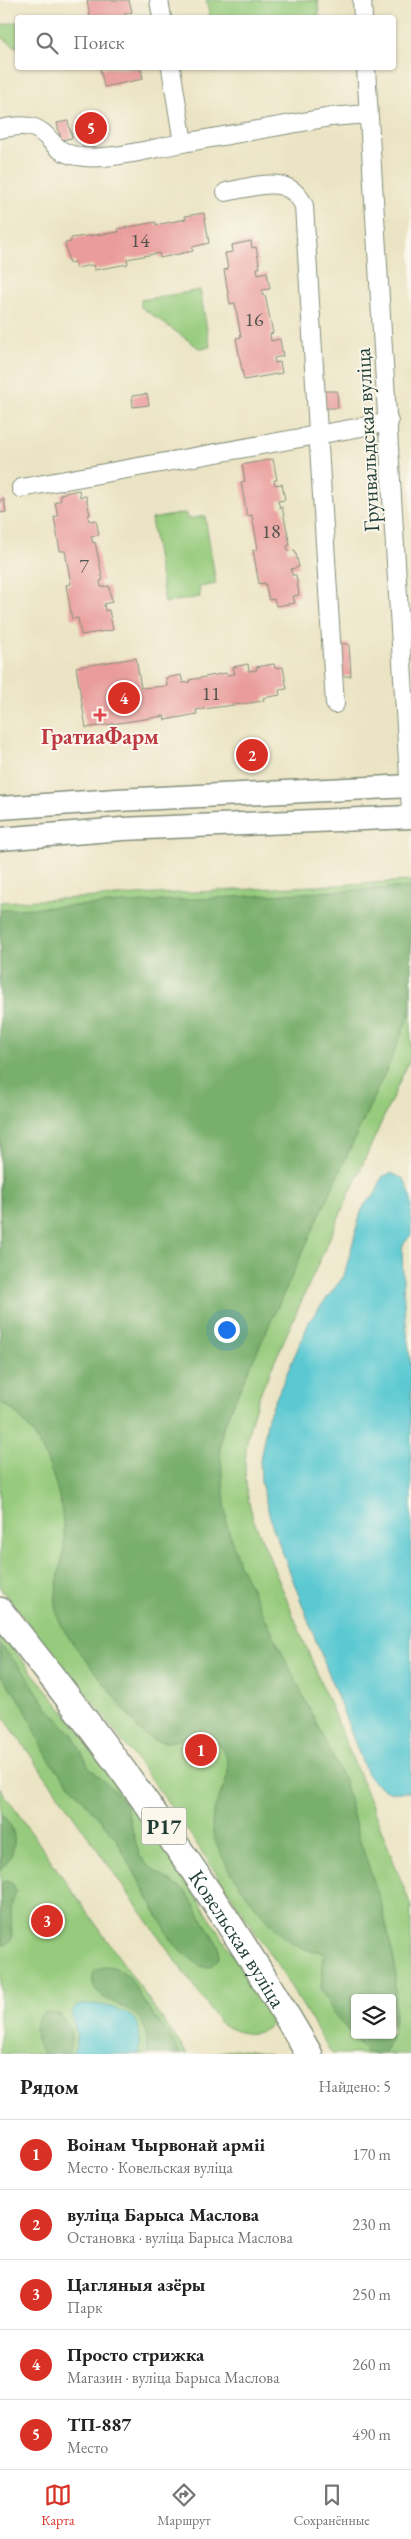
<!DOCTYPE html>
<html lang="ru">
<head>
<meta charset="utf-8">
<style>
  :root { --surface:#fff; --page:#f6f6f6; --text:#222; --muted:#767676; --line:#e0e0e0; --accent:#d93025 }
  body { margin:0; font-family:"EB Garamond",serif; background:var(--page); color:var(--text) }
  .controls { position:absolute; right:15px; bottom:15px; display:grid; overflow:hidden; border-radius:5px; box-shadow:0 1px 4px #0004 }
  .controls button { width:45px; height:45px; display:grid; place-items:center; padding:0; border:0; border-bottom:1px solid var(--line); background:var(--surface); color:var(--text); font:25px sans-serif }
  .you { position:absolute; left:226px; top:1329px; width:18px; height:18px; margin:-12px; border:4px solid #fff; border-radius:50%; background:#1a73e8; box-shadow:0 0 0 8px #1a73e833 }
  .badge { display:grid; place-items:center; width:32px; height:32px; border-radius:50%; background:var(--accent); color:#fff; font-size:16px; font-weight:700 }
  .pin { position:absolute; translate:-50% -50%; border:2px solid #fff; box-shadow:0 1px 5px #0006 }
  .list { margin:0; padding:0; list-style:none }
  h2 { display:flex; justify-content:space-between; align-items:center; height:65px; margin:0; padding:0 20px; font-size:21px }
  h2 small { font-size:16px; font-weight:400; color:var(--muted) }
  .list li { display:grid; grid-template-columns:32px 1fr auto; gap:15px; align-items:center; box-sizing:border-box; height:70px; padding:0 20px; border-top:1px solid var(--line) }
  .list b { display:block; font-size:19px; white-space:nowrap }
  .list p { margin:0; font-size:16px; white-space:nowrap; color:var(--muted) }
  .list em { font-size:16px; font-style:normal; color:var(--muted) }
  .icon { flex:none; width:28px; height:28px; fill:none; stroke:currentColor; stroke-width:2; stroke-linecap:round; stroke-linejoin:round }
  .map { position:relative; flex:none; width:411px; height:2054px; overflow:hidden }
  .search { position:absolute; background:var(--surface); box-shadow:0 1px 4px #0004; left:15px; right:15px; top:15px; height:55px; display:flex; align-items:center; gap:12px; box-sizing:border-box; padding:0 18px; border-radius:5px; color:var(--muted); font-size:19px }
  .sheet { height:415px; background:var(--surface) }
  nav { display:flex; justify-content:space-around; align-items:center; box-sizing:border-box; height:70px; border-top:1px solid var(--line); background:var(--surface); font-size:14px; color:var(--muted) }
  nav a { display:grid; justify-items:center; gap:2px }
  nav .on { color:var(--accent) }
  .map>svg:first-child { display:block }
</style>
</head>
<body>
<div class="map">
<svg width="411" height="2054" viewBox="0 0 411 2054">
  <rect width="100%" height="100%" fill="#fbf7ec"/>
  <filter id="ink" filterUnits="userSpaceOnUse"><feTurbulence type="fractalNoise" baseFrequency=".02" numOctaves="2"/><feDisplacementMap in="SourceGraphic" scale="10" xChannelSelector="R" yChannelSelector="G"/><feConvolveMatrix kernelMatrix="1 2 1 2 8 2 1 2 1" color-interpolation-filters="sRGB"/></filter>
  <filter id="wash" filterUnits="userSpaceOnUse"><feTurbulence type="fractalNoise" baseFrequency=".0096" numOctaves="4" result="noise"/><feDisplacementMap in="SourceGraphic" scale="20" xChannelSelector="R" yChannelSelector="G"/><feGaussianBlur stdDeviation="1.12" result="paint"/><feColorMatrix in="noise" values="0 0 0 0 0 0 0 0 0 0 0 0 0 0 0 0 0 1.4 0 .05"/><feComposite in="paint" operator="in"/></filter>
  <g filter="url(#wash)">
    <rect width="100%" height="100%" fill="#ebe4c4"/>
    <g fill="#96cb7d" stroke="#5a8458" fill-rule="evenodd">
      <polygon points="206,0 318,0 319,17 210,17"/>
      <polygon points="17,22 18,22 17,48 0,36 0,25"/>
      <polygon points="200,290 210,347 199,348 141,307 141,300"/>
      <polygon points="186,513 187,519 205,516 216,584 199,587 200,597 165,603 151,519"/>
      <path d="M411,881V1056L260,1394C244,1436 240,1475 253,1518L374,1811L411,1906V2054H332L282,1972L178,1816L100,1711L0,1588V902ZM355,1998H392V2035H355Z"/>
      <path d="M0,1633L84,1736L141,1810L269,2011L272,2024C257,2040 235,2033 219,2022L0,1712Z"/>
      <polygon points="0,1788 187,2054 0,2054"/>
      <polygon points="235,2049 270,2054 212,2054"/>
    </g>
    <g fill="#78af6c" stroke="#4c7650">
      <path d="M411,887V1011L389,1064L234,1402L223,1427L220,1450L227,1525L239,1564L344,1780L358,1835L382,1906L395,1965V2020L392,2029V1998H355V2035H391L386,2052L382,2054H368L334,2014L321,1989L324,1952C317,1951 308,1951 301,1948C272,1935 219,1864 213,1833C206,1798 243,1780 221,1747C196,1712 174,1763 140,1731C123,1708 105,1684 87,1661C77,1648 63,1633 58,1617C51,1590 63,1567 64,1542C66,1498 41,1422 0,1402V910Z"/>
      <polygon points="0,1644 27,1676 47,1707 73,1735 89,1767 118,1794 126,1806 139,1854 147,1865 186,1892 214,1938 219,1947 219,1958 210,1967 202,1967 179,1950 169,1936 115,1837 52,1764 42,1747 24,1706 0,1674"/>
      <path d="M0,1813C21,1832 17,1852 0,1872Z"/>
      <polygon points="6,1881 13,1884 16,1891 11,1907 12,1938 7,1944 2,1944 0,1883"/>
      <path d="M106,1966L114,1967L129,1977L148,2008L169,2035L180,2054H149C146,2041 148,2027 138,2017C123,2001 85,2001 94,1971Z"/>
      <path d="M46,2012L59,2014C71,2024 74,2040 68,2054H43C36,2040 28,2022 46,2012Z"/>
    </g>
    <g fill="#5cc9d2" stroke="#3e8383">
      <path d="M391,1173L404,1179L411,1197V1235L404,1243L402,1250L404,1303L411,1369V1792C391,1794 376,1789 366,1772L272,1525L261,1482L260,1460L268,1417L310,1320L344,1276L361,1212L365,1204L376,1193L382,1177Z"/>
      <path d="M80,2004C97,2003 132,2008 138,2026C141,2035 138,2045 139,2054H73C75,2049 77,2043 77,2038C76,2023 65,2014 80,2004Z"/>
    </g>
    <g id="blocks">
      <g fill="#e99c9b">
        <polygon points="87,0 129,0 132,12 125,14 125,18 90,18"/>
        <polygon points="100,68 141,69 143,79 104,87"/>
        <polygon points="99,115 103,137 82,140 78,119"/>
        <polygon points="68,121 72,138 61,140 57,123"/>
        <polygon points="204,213 209,243 192,247 193,251 160,258 159,253 127,259 128,264 94,270 93,265 76,268 75,262 69,263 65,243 71,242 71,238 119,232 118,229 156,222 156,225 186,219 185,216"/>
        <polygon points="251,241 252,248 256,247 260,268 257,268 258,274 267,272 270,289 262,290 263,296 265,295 273,333 270,334 271,341 280,339 283,356 274,358 275,363 280,362 282,373 244,380 236,338 241,337 235,303 230,304 224,270 228,269 225,253 233,252 232,245"/>
        <polygon points="324,391 337,391 338,408 325,408"/>
        <polygon points="147,394 149,405 133,407 132,396"/>
        <polygon points="273,459 277,480 274,480 275,485 282,484 285,500 278,501 280,508 282,507 290,545 287,546 288,551 295,550 299,567 291,569 292,575 296,575 299,595 293,596 295,603 276,606 274,599 269,600 265,583 259,584 253,550 258,549 252,515 247,516 241,482 245,481 242,465"/>
        <polygon points="79,490 80,497 86,496 90,515 88,515 89,521 96,520 99,535 91,536 93,543 95,542 103,580 100,581 101,587 109,586 112,602 104,604 105,611 109,610 113,630 81,635 78,618 72,619 66,585 71,584 65,551 60,551 54,517 58,516 55,502 61,500 60,494"/>
        <polygon points="4,499 6,512 0,513 0,500"/>
        <polygon points="338,644 349,644 351,676 340,676"/>
        <polygon points="136,658 141,688 167,686 166,678 181,675 183,683 190,682 189,680 226,673 227,675 235,674 233,667 248,664 249,671 257,670 256,667 274,664 275,668 283,667 287,689 279,690 280,695 263,698 264,701 196,710 197,714 165,720 164,716 86,728 76,667"/>
      </g>
    </g>
  </g>
  <g filter="url(#ink)">
    <use href="#blocks" fill-opacity="0" stroke="#85907c" stroke-width="1"/>
    <g fill="none" stroke-linecap="round" stroke-linejoin="round">
      <defs>
        <g id="minor">
          <polyline points="159,0 162,18"/>
          <polyline points="362,0 363,18"/>
          <polyline points="171,68 183,143 331,117 368,114"/>
          <polyline points="366,68 411,810"/>
          <path d="M0,129C56,116 40,150 77,156C107,162 152,148 183,143"/>
          <path d="M226,192C254,187 289,172 304,206L335,704"/>
          <polyline points="21,488 389,422"/>
        </g>
        <g id="major">
          <polyline points="0,808 117,800 411,786"/>
          <polyline points="0,839 122,829 411,817"/>
        </g>
        <g id="highway">
          <path id="s1" d="M0,1611C113,1752 219,1897 309,2054"/>
        </g>
      </defs>
      <use href="#minor" stroke="#85907c" stroke-width="20"/>
      <use href="#major" stroke="#85907c" stroke-width="25"/>
      <use href="#highway" stroke="#85907c" stroke-width="29"/>
      <use href="#minor" stroke="#fff" stroke-width="18"/>
      <use href="#major" stroke="#fff" stroke-width="22"/>
      <use href="#highway" stroke="#fff" stroke-width="26"/>
    </g>
  </g>
  <path fill="#e0444e" stroke="#fbf7ec" stroke-width="2" d="M97.5 707.5h5v5h5v5h-5v5h-5v-5h-5v-5h5z"/>
  <g text-anchor="middle" dominant-baseline="central" stroke-width="4" stroke-linejoin="round" paint-order="stroke">
    <g font-size="20" fill="#52554e">
      <text x="140" y="240">14</text>
      <text x="254" y="319">16</text>
      <text x="271" y="531">18</text>
      <text x="84" y="566">7</text>
      <text x="211" y="693">11</text>
    </g>
    <rect fill="#fbf7ec" stroke="#61756b" stroke-width="1" x="141.5" y="1807.5" width="45" height="37" rx="4"/>
    <g font-size="21" font-weight="bold" fill="#1f3d34">
      <text x="164" y="1826">Р17</text>
    </g>
    <g font-size="22" fill="#1f3d34" stroke="#fbf7ec">
      <text transform="translate(367 440) rotate(-93)">Грунвальдская вуліца</text>
      <text stroke="none"><textPath href="#s1" startOffset="405">Ковельская вуліца</textPath></text>
    </g>
    <g font-size="22" font-weight="bold" fill="#be3a42" stroke="#fbf7ec">
      <text x="100" y="736">ГратиаФарм</text>
    </g>
  </g>
</svg>
<div class="controls">
<button><svg class="icon" aria-label="layers" viewBox="0 0 24 24"><path d="M12 4l9 5-9 5-9-5zM3 14l9 5 9-5"/></svg></button>
</div>
<div class="you"></div>
<div class="pin badge" style="left:201px;top:1750px">1</div>
<div class="pin badge" style="left:252px;top:755px">2</div>
<div class="pin badge" style="left:47px;top:1921px">3</div>
<div class="pin badge" style="left:124px;top:698px">4</div>
<div class="pin badge" style="left:91px;top:128px">5</div>
<div class="search"><svg class="icon" aria-label="search" viewBox="0 0 24 24"><circle cx="10" cy="10" r="6"/><path d="M15 15l6 6"/></svg>Поиск</div>
</div>
<section class="sheet">
<h2>Рядом<small>Найдено: 5</small></h2>
<ul class="list">
<li><span class="badge">1</span><div><b>Воінам Чырвонай арміі</b><p>Место · Ковельская вуліца</p></div><em>170 m</em></li>
<li><span class="badge">2</span><div><b>вуліца Барыса Маслова</b><p>Остановка · вуліца Барыса Маслова</p></div><em>230 m</em></li>
<li><span class="badge">3</span><div><b>Цагляныя азёры</b><p>Парк</p></div><em>250 m</em></li>
<li><span class="badge">4</span><div><b>Просто стрижка</b><p>Магазин · вуліца Барыса Маслова</p></div><em>260 m</em></li>
<li><span class="badge">5</span><div><b>ТП-887</b><p>Место</p></div><em>490 m</em></li>
</ul>
</section>
<nav>
<a class="on"><svg class="icon" aria-label="map" viewBox="0 0 24 24"><path d="M3 6l6-2 6 2 6-2v14l-6 2-6-2-6 2zM9 4v14M15 6v14"/></svg>Карта</a>
<a><svg class="icon" aria-label="directions" viewBox="0 0 24 24"><path d="M12 3l9 9-9 9-9-9zM9 14v-3h6M13 9l2 2-2 2"/></svg>Маршрут</a>
<a><svg class="icon" aria-label="saved" viewBox="0 0 24 24"><path d="M7 4h10v16l-5-4-5 4z"/></svg>Сохранённые</a>
</nav>
</body>
</html>
